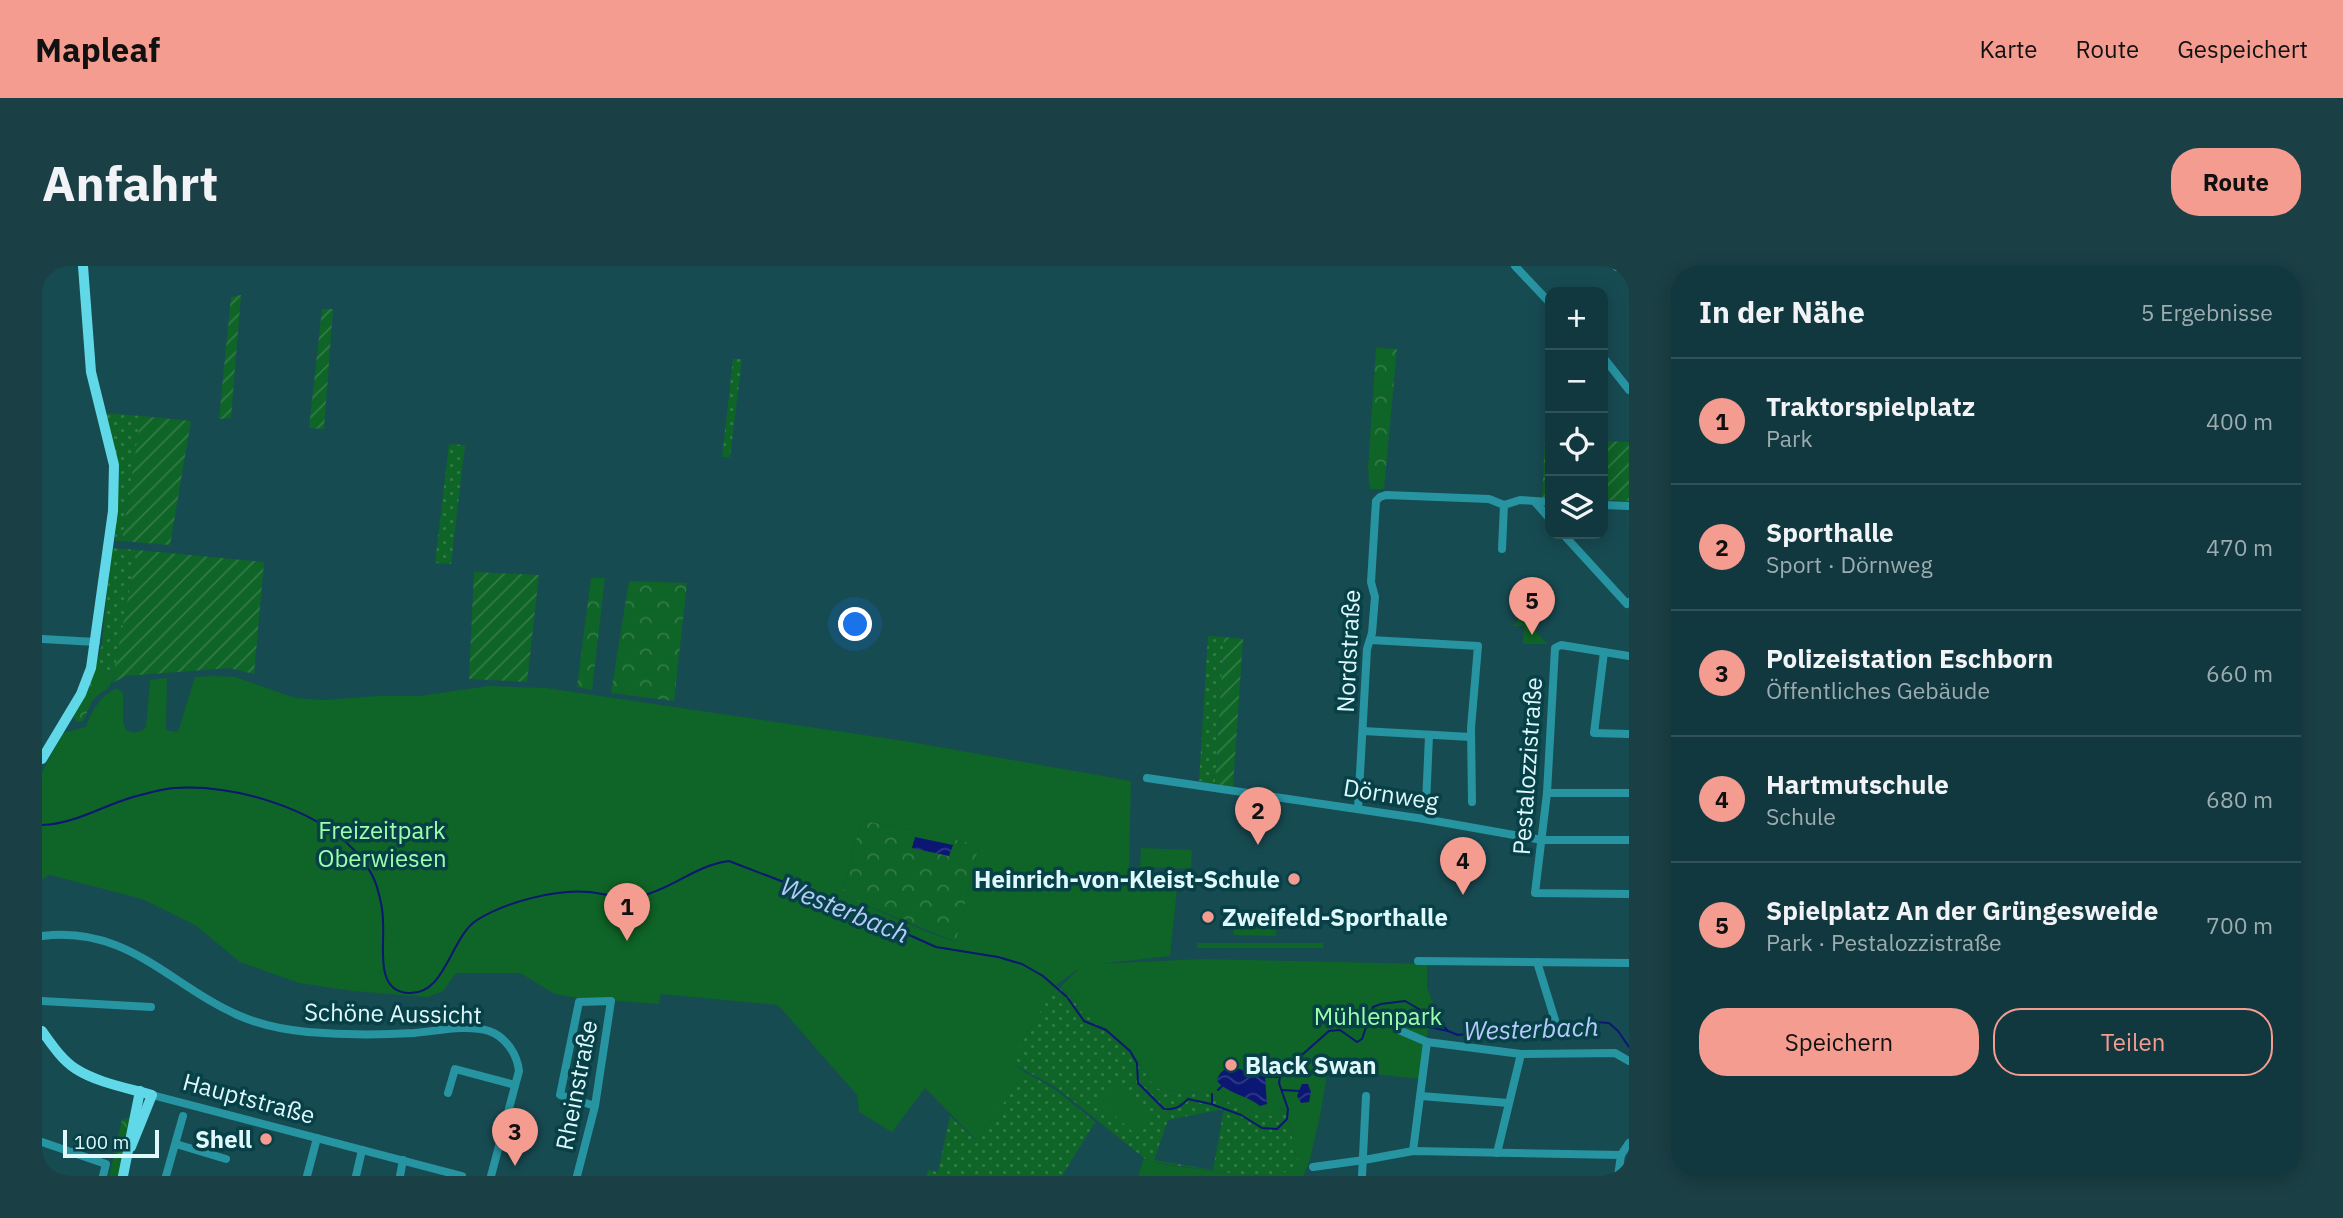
<!DOCTYPE html>
<html lang="de">
<head>
<meta charset="utf-8">
<style>
  :root { --surface:#11383e; --page:#1a3f45; --text:#f1f3f6; --muted:#9cacb0; --line:#305258; --accent:#f59c91 }
  body { margin:0; font-family:"IBM Plex Sans",sans-serif; background:var(--page); color:var(--text) }
  .controls { position:absolute; right:21px; top:21px; display:grid; overflow:hidden; border-radius:14px; box-shadow:0 4px 18px #0003 }
  .controls button { width:63px; height:63px; display:grid; place-items:center; padding:0; border:0; border-bottom:2px solid var(--line); background:var(--surface); color:var(--text); font:35px sans-serif }
  .scale { position:absolute; left:21px; bottom:18px; width:96px; box-sizing:border-box; padding-left:7px; border:4px solid #def8fc; border-top:0; font-size:19px; line-height:24px; white-space:nowrap; color:#def8fc; -webkit-text-stroke:5px #074047; paint-order:stroke }
  .you { position:absolute; left:814px; top:359px; width:24px; height:24px; margin:-18px; border:5px solid #fff; border-radius:50%; background:#1a73e8; box-shadow:0 0 0 10px #1a73e833 }
  .badge { display:grid; place-items:center; width:46px; height:46px; border-radius:50%; background:var(--accent); color:#111; font-size:23px; font-weight:700 }
  .pin { position:absolute; translate:-50% -58px; filter:drop-shadow(0 2px 4px #0008) }
  .pin::after { content:''; position:absolute; top:37px; width:24px; height:21px; background:inherit; clip-path:polygon(0 0,100% 0,50% 100%) }
  .list { margin:0; padding:0; list-style:none }
  h2 { display:flex; justify-content:space-between; align-items:center; height:91px; margin:0; padding:0 28px; font-size:30px }
  h2 small { font-size:23px; font-weight:400; color:var(--muted) }
  .list li { display:grid; grid-template-columns:46px 1fr auto; gap:21px; align-items:center; box-sizing:border-box; height:126px; padding:0 28px; border-top:2px solid var(--line) }
  .list b { display:block; font-size:26px; white-space:nowrap }
  .list p { margin:0; font-size:23px; white-space:nowrap; color:var(--muted) }
  .list em { font-size:23px; font-style:normal; color:var(--muted) }
  .actions { display:flex; gap:14px; padding:21px 28px }
  .actions a { flex:1; padding:16px 0; border:2px solid var(--accent); border-radius:28px; text-align:center; font-size:24px; color:var(--accent) }
  .actions .main { background:var(--accent); color:#111 }
  .icon { flex:none; width:38px; height:38px; fill:none; stroke:currentColor; stroke-width:2; stroke-linecap:round; stroke-linejoin:round }
  .map { position:relative; flex:none; width:1587px; height:910px; overflow:hidden; border-radius:28px }
  header { display:flex; align-items:center; gap:42px; box-sizing:border-box; height:98px; padding:0 35px; background:var(--accent); color:#111 }
  header strong { font-size:33px }
  nav { display:flex; gap:38px; margin-inline-start:auto; font-size:24px }
  .intro { display:flex; align-items:center; justify-content:space-between; box-sizing:border-box; height:168px; padding:0 42px }
  h1 { margin:0; font-size:49px }
  .button { padding:18px 32px; border-radius:28px; background:var(--accent); color:#111; font-size:24px; font-weight:700 }
  main { display:flex; gap:42px; padding:0 42px }
  aside { flex:1; background:var(--surface); border-radius:28px; box-shadow:0 4px 18px #0003 }
  .map>svg:first-child { display:block }
</style>
</head>
<body>
<header>
<strong>Mapleaf</strong>
<nav><a>Karte</a><a>Route</a><a>Gespeichert</a></nav>
</header>
<div class="intro"><h1>Anfahrt</h1><a class="button">Route</a></div>
<main>
<div class="map">
<svg width="1587" height="910" viewBox="0 0 1587 910">
  <defs>
    <pattern id="grass-dots" width="8" height="8" patternUnits="userSpaceOnUse" patternTransform="scale(1.75)"><rect width="8" height="8" fill="#0f6427"/><path d="M2 2h.1M6 6h.1" fill="none" stroke="#327b47" stroke-width="1.8" stroke-linecap="round"/></pattern>
    <pattern id="forest-crowns" width="20" height="18" patternUnits="userSpaceOnUse" patternTransform="scale(1.75)"><rect width="20" height="18" fill="#0f6427"/><path d="M2 6a3 3 0 1 1 6 0M12 15a3 3 0 1 1 6 0" fill="none" stroke="#327b47"/></pattern>
    <pattern id="garden-furrows" width="10" height="10" patternUnits="userSpaceOnUse" patternTransform="scale(1.75)"><rect width="10" height="10" fill="#0f6427"/><path d="M-1 1l2-2M0 10L10 0M9 11l2-2" fill="none" stroke="#327b47"/></pattern>
    <pattern id="water-waves" width="16" height="10" patternUnits="userSpaceOnUse" patternTransform="scale(1.75)"><rect width="16" height="10" fill="#0c1773"/><path d="M0 5q4-4 8 0t8 0" fill="none" stroke="#2f3a88"/></pattern>
  </defs>
  <rect width="100%" height="100%" fill="#174b52"/>
  <g fill="url(#grass-dots)" fill-rule="evenodd">
    <polygon points="691,93 700,93 688,191 680,191"/>
    <polygon points="63,147 99,150 80,275 73,275 76,203"/>
    <polygon points="407,178 423,179 409,298 393,297"/>
    <polygon points="69,282 95,284 72,409 51,407 60,378"/>
    <polygon points="1166,370 1182,371 1173,518 1157,515"/>
    <path d="M1014,719L1037,738L1034,741L1064,763L1089,784L1113,822L1140,826L1164,827L1211,846L1244,843L1254,889L1262,905L1208,910L1110,896L1102,892L1015,822L968,796ZM1182,843L1171,904L1112,894L1126,854Z"/>
    <polygon points="983,806 1014,824 1053,856 1020,910 885,910 886,904 896,906 908,850 935,875"/>
  </g>
  <g fill="url(#forest-crowns)">
    <polygon points="1334,82 1355,83 1342,223 1328,223 1326,203"/>
    <polygon points="549,312 563,312 550,424 535,421"/>
    <polygon points="587,315 645,317 632,435 569,427"/>
    <polygon points="51,407 72,409 67,421 51,433 41,455 36,456 31,451"/>
    <polygon points="819,554 870,564 907,590 912,573 937,579 914,676 800,629"/>
    <polygon points="88,851 76,910 67,910 80,854"/>
  </g>
  <g fill="#0f6427" fill-rule="evenodd">
    <polygon points="1481,350 1505,378 1481,378 1482,360 1470,360"/>
    <path d="M172,410L193,411L253,432L283,434L335,430H377L447,420L504,422L869,476L1089,515L1087,605L1136,614L1128,690L1057,698L1159,693L1385,698V722L1391,737L1377,813L1286,803L1278,850L1267,897L1261,910H1211L1261,904L1254,889L1244,843L1239,842L1237,848L1230,850L1211,846L1164,827L1140,826L1113,822L1089,784L1064,763L1034,742L1037,738L1018,721L1038,702L1014,719L969,796L983,806L935,875L883,822L850,866L817,846L815,829L736,739L619,728L617,738L535,732L513,728L478,707H414L401,725L386,731L311,725L257,717L198,696L153,659L100,633L8,609L0,613V506L21,467L44,461C51,443 57,431 75,422L81,427V456L84,464C91,468 99,467 104,461L108,414L125,412L124,464L136,466L153,411ZM819,554L870,564V582L907,590L912,573L937,579L914,676L888,667L800,629Z"/>
    <polygon points="1099,582 1150,584 1149,603 1098,601"/>
    <polygon points="1192,649 1235,649 1234,670 1192,669"/>
    <polygon points="1155,677 1281,677 1282,682 1155,682"/>
    <polygon points="1074,820 1107,848 1091,866 1058,837"/>
    <polygon points="1102,892 1118,898 1208,910 1096,910"/>
  </g>
  <g fill="url(#garden-furrows)">
    <polygon points="199,29 189,152 177,153 189,31"/>
    <polygon points="280,43 291,43 282,163 267,162"/>
    <polygon points="99,150 149,155 128,279 80,275"/>
    <polygon points="1503,173 1508,173 1508,232 1500,232"/>
    <polygon points="1561,175 1587,176 1587,235 1561,234"/>
    <polygon points="95,284 222,296 212,408 187,402 84,410 70,417"/>
    <polygon points="432,306 497,309 485,416 427,413"/>
    <polygon points="1182,371 1201,373 1191,521 1173,518"/>
  </g>
  <g fill="url(#water-waves)">
    <polygon points="873,571 911,579 907,590 870,582"/>
    <path d="M1215,797L1218,798L1217,807L1223,811L1225,838L1218,840C1205,829 1186,828 1175,815C1178,801 1191,799 1202,805Z"/>
    <polygon points="1260,818 1266,818 1269,826 1267,836 1259,837 1255,830"/>
  </g>
  <g fill="none" stroke-linecap="round" stroke-linejoin="round">
    <g stroke="#0c1773" stroke-width="2">
      <path d="M0,559C33,558 60,540 91,531C103,528 119,523 132,522C190,518 271,541 312,584C322,595 333,611 336,625C339,635 341,646 341,656C343,678 332,725 366,727C404,730 408,671 435,654C464,636 513,623 547,626C564,628 582,634 599,630C630,623 654,599 687,595L791,635L894,681L956,691L980,698L1001,710L1025,731L1042,755L1064,764L1088,785L1095,797L1096,817L1122,843C1133,844 1138,841 1146,833L1169,838L1199,849L1220,862L1235,863L1245,853L1246,843L1237,817L1238,811L1244,803L1287,765L1298,764L1315,776L1320,773L1331,741L1339,738L1363,735L1396,754L1406,765L1416,769L1470,762L1514,765L1554,756L1567,757L1576,765L1587,781"/>
      <polyline points="1373,758 1406,765"/>
      <polyline points="1223,811 1238,811"/>
      <polyline points="1176,824 1180,820"/>
      <polyline points="1240,824 1257,825"/>
      <polyline points="1170,837 1170,828"/>
    </g>
    <g stroke="#2794a2" stroke-width="8">
      <polyline points="1473,0 1508,37"/>
      <polyline points="1561,91 1587,124"/>
      <polyline points="1493,236 1508,253"/>
      <polyline points="1561,239 1587,240"/>
      <polyline points="1521,268 1585,338 1587,336"/>
      <polyline points="1460,283 1462,239"/>
      <polyline points="0,373 54,376"/>
      <polyline points="1329,374 1436,380 1429,462 1430,536"/>
      <polyline points="1562,386 1552,467 1587,468"/>
      <polyline points="1587,390 1519,379 1513,382 1505,527 1493,627 1587,628"/>
      <polyline points="1321,465 1429,471"/>
      <polyline points="1105,512 1382,553 1500,574 1587,574"/>
      <polyline points="1505,527 1587,527"/>
      <polyline points="1384,538 1387,470"/>
      <polyline points="1316,543 1325,383 1330,367 1333,331 1329,316 1334,235 1338,231 1344,229 1447,233 1462,239 1478,234 1508,236"/>
      <path d="M0,670C86,659 128,720 198,750C219,759 244,764 266,766C301,769 337,769 372,767C396,765 424,758 447,765C464,771 475,788 477,805L449,910"/>
      <polyline points="1376,695 1587,697"/>
      <polyline points="1495,696 1513,754"/>
      <polyline points="0,735 109,741"/>
      <polyline points="1357,764 1385,776 1479,788 1573,787 1587,795"/>
      <polyline points="406,827 413,803 473,819"/>
      <polyline points="110,829 420,910"/>
      <polyline points="1379,830 1466,837"/>
      <polyline points="0,876 64,898 61,910"/>
      <polyline points="134,878 184,893"/>
      <polyline points="1371,885 1385,776"/>
      <polyline points="1455,887 1479,788"/>
      <polyline points="1271,901 1322,894 1371,885 1579,889"/>
      <polyline points="124,910 141,850"/>
      <polyline points="265,910 275,872"/>
      <polyline points="314,910 320,884"/>
      <polyline points="358,910 361,894"/>
      <polyline points="535,910 553,840 569,735 537,736 518,829 553,840"/>
      <polyline points="1320,910 1324,830"/>
      <polyline points="1576,910 1579,889 1587,877"/>
    </g>
    <g stroke="#61d8e8" stroke-width="10">
      <polyline points="1575,0 1587,3"/>
      <polyline points="0,493 39,428 49,402 71,245 72,199 49,106 41,0"/>
      <path d="M0,765C10,779 20,794 34,803C56,817 86,822 110,829L89,881"/>
      <polyline points="81,910 98,825"/>
    </g>
  </g>
  <g fill="#f59c91" stroke="#074047" stroke-width="2.5">
    <circle cx="1252" cy="613" r="7"/>
    <circle cx="1166" cy="651" r="7"/>
    <circle cx="1189" cy="799" r="7"/>
    <circle cx="224" cy="873" r="7"/>
  </g>
  <g text-anchor="middle" dominant-baseline="central" stroke-width="7" stroke-linejoin="round" paint-order="stroke">
    <g font-size="24" fill="#def8fc" stroke="#074047">
      <text transform="translate(1306 385) rotate(-87)">Nordstraße</text>
      <text transform="translate(1485 500) rotate(-86)">Pestalozzistraße</text>
      <text transform="translate(1349 528) rotate(9)">Dörnweg</text>
      <text transform="translate(351 747) rotate(1)">Schöne Aussicht</text>
      <text transform="translate(534 819) rotate(-79)">Rheinstraße</text>
      <text transform="translate(207 832) rotate(15)">Hauptstraße</text>
    </g>
    <g font-size="24" fill="#9dfeaa" stroke="#074047">
      <text x="340" y="564">Freizeitpark<tspan x="340" dy="28">Oberwiesen</tspan></text>
      <text x="1336" y="750">Mühlenpark</text>
    </g>
    <g font-size="24" font-weight="bold" fill="#def8fc" stroke="#074047" text-anchor="end">
      <text x="1238" y="613">Heinrich-von-Kleist-Schule</text>
      <text x="1180" y="651" text-anchor="start">Zweifeld-Sporthalle</text>
      <text x="1203" y="799" text-anchor="start">Black Swan</text>
      <text x="210" y="873">Shell</text>
    </g>
    <g font-size="26" font-style="italic" fill="#b6cbfc" stroke="#074047">
      <text transform="translate(803 643) rotate(22)">Westerbach</text>
      <text transform="translate(1489 762) rotate(-2)">Westerbach</text>
    </g>
  </g>
</svg>
<div class="controls">
<button>+</button>
<button>−</button>
<button><svg class="icon" aria-label="locate" viewBox="0 0 24 24"><circle cx="12" cy="12" r="6"/><path d="M12 2v4M12 18v4M2 12h4M18 12h4"/></svg></button>
<button><svg class="icon" aria-label="layers" viewBox="0 0 24 24"><path d="M12 4l9 5-9 5-9-5zM3 14l9 5 9-5"/></svg></button>
</div>
<div class="scale">100 m</div>
<div class="you"></div>
<div class="pin badge" style="left:585px;top:675px">1</div>
<div class="pin badge" style="left:1216px;top:579px">2</div>
<div class="pin badge" style="left:473px;top:900px">3</div>
<div class="pin badge" style="left:1421px;top:629px">4</div>
<div class="pin badge" style="left:1490px;top:369px">5</div>
</div>
<aside>
<h2>In der Nähe<small>5 Ergebnisse</small></h2>
<ul class="list">
<li><span class="badge">1</span><div><b>Traktorspielplatz</b><p>Park</p></div><em>400 m</em></li>
<li><span class="badge">2</span><div><b>Sporthalle</b><p>Sport · Dörnweg</p></div><em>470 m</em></li>
<li><span class="badge">3</span><div><b>Polizeistation Eschborn</b><p>Öffentliches Gebäude</p></div><em>660 m</em></li>
<li><span class="badge">4</span><div><b>Hartmutschule</b><p>Schule</p></div><em>680 m</em></li>
<li><span class="badge">5</span><div><b>Spielplatz An der Grüngesweide</b><p>Park · Pestalozzistraße</p></div><em>700 m</em></li>
</ul>
<div class="actions"><a class="main">Speichern</a><a>Teilen</a></div>
</aside>
</main>
</body>
</html>
